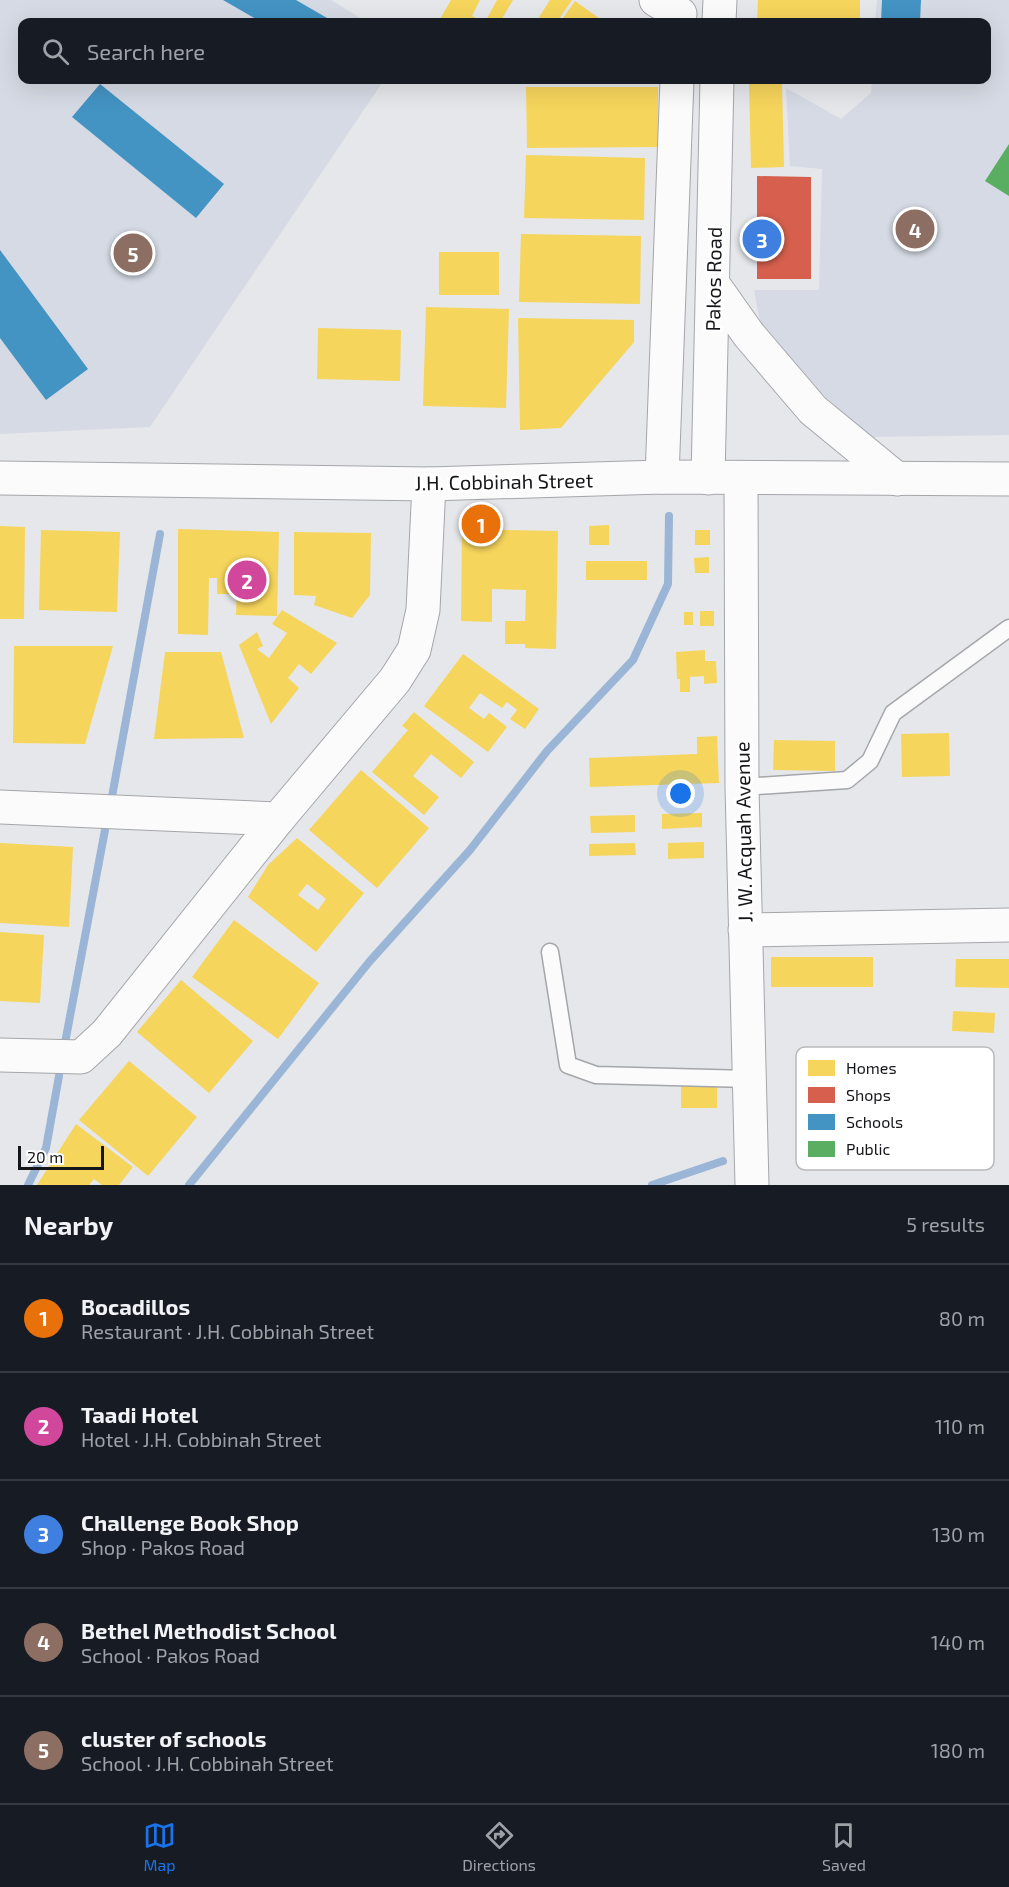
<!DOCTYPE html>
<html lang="en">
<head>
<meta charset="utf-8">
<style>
  :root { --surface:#171b24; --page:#242831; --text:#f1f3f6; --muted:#9ea1a6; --line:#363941; --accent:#1a73e8 }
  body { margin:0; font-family:"Exo 2",sans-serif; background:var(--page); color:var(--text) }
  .scale { position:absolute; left:18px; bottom:15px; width:86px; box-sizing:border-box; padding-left:6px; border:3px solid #151619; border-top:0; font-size:16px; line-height:21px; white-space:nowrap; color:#151619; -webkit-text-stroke:4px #fff; paint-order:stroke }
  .you { position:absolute; left:681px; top:794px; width:21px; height:21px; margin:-15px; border:4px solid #fff; border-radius:50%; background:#1a73e8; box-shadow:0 0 0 9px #1a73e833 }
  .badge { display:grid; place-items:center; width:39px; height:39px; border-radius:50%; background:var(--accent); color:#fff; font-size:20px; font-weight:700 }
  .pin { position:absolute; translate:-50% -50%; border:3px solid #fff; box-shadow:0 2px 6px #0006 }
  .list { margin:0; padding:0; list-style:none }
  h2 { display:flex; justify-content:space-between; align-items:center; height:78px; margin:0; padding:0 24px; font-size:26px }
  h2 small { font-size:20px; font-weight:400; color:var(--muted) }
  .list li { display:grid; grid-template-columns:39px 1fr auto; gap:18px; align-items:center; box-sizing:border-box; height:108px; padding:0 24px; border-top:2px solid var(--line) }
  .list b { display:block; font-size:22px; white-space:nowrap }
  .list p { margin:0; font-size:20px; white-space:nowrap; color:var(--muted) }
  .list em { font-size:20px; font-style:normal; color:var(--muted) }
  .icon { flex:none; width:33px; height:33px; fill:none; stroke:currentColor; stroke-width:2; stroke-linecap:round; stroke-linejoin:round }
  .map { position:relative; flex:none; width:1009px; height:1185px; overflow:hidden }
  .search { position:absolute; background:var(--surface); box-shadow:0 6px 24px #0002; left:18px; right:18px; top:18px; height:66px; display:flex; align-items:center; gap:15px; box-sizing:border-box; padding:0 21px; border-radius:12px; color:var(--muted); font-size:22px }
  .sheet { height:618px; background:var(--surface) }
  nav { display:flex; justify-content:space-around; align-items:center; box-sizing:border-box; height:84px; border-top:2px solid var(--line); background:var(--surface); font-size:16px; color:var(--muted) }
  nav a { display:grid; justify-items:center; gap:3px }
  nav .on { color:var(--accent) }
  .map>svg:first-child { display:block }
</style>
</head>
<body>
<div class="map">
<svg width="1009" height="1185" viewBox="0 0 1009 1185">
  <rect width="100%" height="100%" fill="#e5e7eb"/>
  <g fill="#d5dae4">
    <polygon points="0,0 331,0 367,22 22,22 22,80 384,80 150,427 0,434"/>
    <polygon points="877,0 1009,0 1009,435 872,437 764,344 754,290 819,290 822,169 790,166 786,88 841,119 871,93 872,80 986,80 986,22 875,22"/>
  </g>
  <g fill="#f6d55c" fill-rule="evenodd">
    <polygon points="451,0 480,0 472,16 484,22 447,22 440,19"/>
    <polygon points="497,0 513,0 500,22 485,22"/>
    <polygon points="550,0 572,0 557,22 536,22"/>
    <polygon points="758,0 860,0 860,22 757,22"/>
    <polygon points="575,1 599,18 596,22 570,22 563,18"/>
    <polygon points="782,83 784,167 751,168 749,84"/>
    <polygon points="526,87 658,87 658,147 527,148"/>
    <polygon points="526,155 645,158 644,220 524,218"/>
    <polygon points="521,234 641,236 640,304 519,302"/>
    <rect x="439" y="252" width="60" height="43"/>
    <polygon points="426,307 509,309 506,408 423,406"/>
    <polygon points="518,318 634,320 634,342 561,428 520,430"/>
    <polygon points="318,328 401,330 400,381 317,379"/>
    <polygon points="609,525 609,545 589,545 589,526"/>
    <polygon points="0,526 25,527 24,619 0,619"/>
    <polygon points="178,529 279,532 277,616 236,615 237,582 231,582 231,594 217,594 217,578 209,578 208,635 178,634"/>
    <polygon points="462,529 558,531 556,649 525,648 525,644 505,644 505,621 525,621 526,590 492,589 492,622 461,621"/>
    <polygon points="41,530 120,532 117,612 39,610"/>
    <rect x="695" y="530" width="15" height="15"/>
    <polygon points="294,532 371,533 370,595 352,618 314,605 316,596 294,595"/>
    <polygon points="709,557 709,573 695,573 694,558"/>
    <rect x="586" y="561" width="61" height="19"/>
    <polygon points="282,610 337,643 311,674 299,664 288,678 299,688 271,724 239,645 257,632 263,646 257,649 269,658 287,633 272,624"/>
    <rect x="700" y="611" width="14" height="15"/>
    <rect x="684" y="612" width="9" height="13"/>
    <polygon points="14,646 113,646 85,744 13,743"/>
    <polygon points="705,650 705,661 716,661 717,683 704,684 704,676 690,677 690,692 680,692 680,679 677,679 676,652"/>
    <polygon points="165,652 221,652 244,738 154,739"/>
    <polygon points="463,654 539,709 525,729 510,719 517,710 507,702 502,708 480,693 469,708 484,719 489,713 507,727 488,752 424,706"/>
    <polygon points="414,712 474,762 461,778 431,754 413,776 439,797 424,815 372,772 408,730 402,726"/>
    <polygon points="949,733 950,776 902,777 901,734"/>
    <polygon points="717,736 719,783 590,787 589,758 697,754 697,737"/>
    <polygon points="774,740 835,741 835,771 773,770"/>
    <polygon points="361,770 429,828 377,888 309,830"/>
    <polygon points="702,813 702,827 662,829 662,814"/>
    <polygon points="635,815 635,832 591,833 590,816"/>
    <path d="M297,838L364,893L316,952L248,897L268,865ZM307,884L326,899L318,910L298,895Z"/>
    <polygon points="704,842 704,858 668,859 668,843"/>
    <polygon points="0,843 73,847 69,927 0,923"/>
    <polygon points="635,843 636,855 589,856 589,844"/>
    <polygon points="234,920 319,983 278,1039 192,977"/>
    <polygon points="0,932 44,935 40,1003 0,1001"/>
    <rect x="771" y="957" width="102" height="30"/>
    <polygon points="956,959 1009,959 1009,988 955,987"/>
    <polygon points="181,980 253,1041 209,1093 137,1032"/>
    <polygon points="953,1011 995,1013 994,1033 952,1031"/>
    <polygon points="129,1061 197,1117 148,1176 79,1120"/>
    <rect x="681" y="1084" width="36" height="24"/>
    <polygon points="76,1124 133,1167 119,1185 102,1185 94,1179 89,1185 37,1185"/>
  </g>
  <polygon fill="#d6604d" points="757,176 811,177 811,279 757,279"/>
  <g fill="#4393c3">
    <polygon points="223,0 296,0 334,22 261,22"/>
    <polygon points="882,0 921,0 920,22 881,22"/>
    <polygon points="100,84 224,184 196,218 72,117"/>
    <polygon points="0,250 88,369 46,400 0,338"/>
  </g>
  <polygon fill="#5aae61" points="1009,144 1009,196 985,181"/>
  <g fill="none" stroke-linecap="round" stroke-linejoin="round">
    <g stroke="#9ab5d5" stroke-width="8">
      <polyline points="111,802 160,534"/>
      <polyline points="65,1043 105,830"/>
      <polyline points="28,1185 46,1148 59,1076"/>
      <polyline points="189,1185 370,961 470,850 547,751 633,660 668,584 669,516"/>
      <polyline points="652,1185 723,1161"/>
    </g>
    <defs>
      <g id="lane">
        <polyline points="742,787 847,780 870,761 893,713 1009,628"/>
        <polyline points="550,952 568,1065 596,1075 749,1079"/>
      </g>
      <g id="street">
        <polyline points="656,0 680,14"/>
        <polyline points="719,22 720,0"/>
        <polyline points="713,284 749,335 813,410 897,479"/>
        <polyline points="662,477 677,80"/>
        <polyline points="0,478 429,484 662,477 1009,479"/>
        <polyline points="708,478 717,80"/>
        <polyline points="741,479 742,787 752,1185"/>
        <polyline points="0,807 278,819"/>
        <polyline points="745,930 1009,925"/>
        <polyline points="0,1055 81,1057 107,1033 278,819 395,680 414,650 423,610 429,484"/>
      </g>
    </defs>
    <use href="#lane" stroke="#a5a6a9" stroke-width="19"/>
    <use href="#street" stroke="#a5a6a9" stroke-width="35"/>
    <use href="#lane" stroke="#fbfbfc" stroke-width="16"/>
    <use href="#street" stroke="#fbfbfc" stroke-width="33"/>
  </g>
  <g text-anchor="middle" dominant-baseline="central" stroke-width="6" stroke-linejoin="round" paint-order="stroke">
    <g font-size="20" fill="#151619" stroke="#fff">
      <text transform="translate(713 279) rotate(-89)">Pakos Road</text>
      <text transform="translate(504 481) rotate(-1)">J.H. Cobbinah Street</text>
      <text transform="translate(743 832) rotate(-91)">J. W. Acquah Avenue</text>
    </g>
  </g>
  <rect x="796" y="1047" width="198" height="123" rx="9" fill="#fff" stroke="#b9b9ba" stroke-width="1.5"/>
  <rect x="808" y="1060" width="27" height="16" fill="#f6d55c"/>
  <rect x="808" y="1087" width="27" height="16" fill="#d6604d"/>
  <rect x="808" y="1114" width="27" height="16" fill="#4393c3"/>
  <rect x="808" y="1141" width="27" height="16" fill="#5aae61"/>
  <g font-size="16" fill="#151619">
    <text x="846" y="1074">Homes</text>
    <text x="846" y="1101">Shops</text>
    <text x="846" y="1128">Schools</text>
    <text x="846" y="1155">Public</text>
  </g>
</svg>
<div class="scale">20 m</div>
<div class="you"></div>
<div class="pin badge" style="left:481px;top:524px;background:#e8710a">1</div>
<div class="pin badge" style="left:247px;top:580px;background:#d1479c">2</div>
<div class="pin badge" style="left:762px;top:239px;background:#3f7fe0">3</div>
<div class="pin badge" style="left:915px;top:229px;background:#8d6e63">4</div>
<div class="pin badge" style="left:133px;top:253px;background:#8d6e63">5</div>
<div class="search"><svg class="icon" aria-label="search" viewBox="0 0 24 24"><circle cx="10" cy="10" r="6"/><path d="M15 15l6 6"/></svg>Search here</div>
</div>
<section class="sheet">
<h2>Nearby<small>5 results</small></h2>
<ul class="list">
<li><span class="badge" style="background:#e8710a">1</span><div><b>Bocadillos</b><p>Restaurant · J.H. Cobbinah Street</p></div><em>80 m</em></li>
<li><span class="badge" style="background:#d1479c">2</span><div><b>Taadi Hotel</b><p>Hotel · J.H. Cobbinah Street</p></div><em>110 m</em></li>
<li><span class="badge" style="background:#3f7fe0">3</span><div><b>Challenge Book Shop</b><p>Shop · Pakos Road</p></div><em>130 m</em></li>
<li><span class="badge" style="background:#8d6e63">4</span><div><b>Bethel Methodist School</b><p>School · Pakos Road</p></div><em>140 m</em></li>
<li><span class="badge" style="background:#8d6e63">5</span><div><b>cluster of schools</b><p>School · J.H. Cobbinah Street</p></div><em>180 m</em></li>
</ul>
</section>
<nav>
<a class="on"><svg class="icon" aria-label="map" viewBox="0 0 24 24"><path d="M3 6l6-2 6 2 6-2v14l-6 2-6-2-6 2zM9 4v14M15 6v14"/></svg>Map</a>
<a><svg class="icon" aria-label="directions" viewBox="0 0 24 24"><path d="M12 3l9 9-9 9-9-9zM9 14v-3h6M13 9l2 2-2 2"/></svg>Directions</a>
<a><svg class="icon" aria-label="saved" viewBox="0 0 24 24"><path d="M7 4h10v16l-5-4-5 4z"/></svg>Saved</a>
</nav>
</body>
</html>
